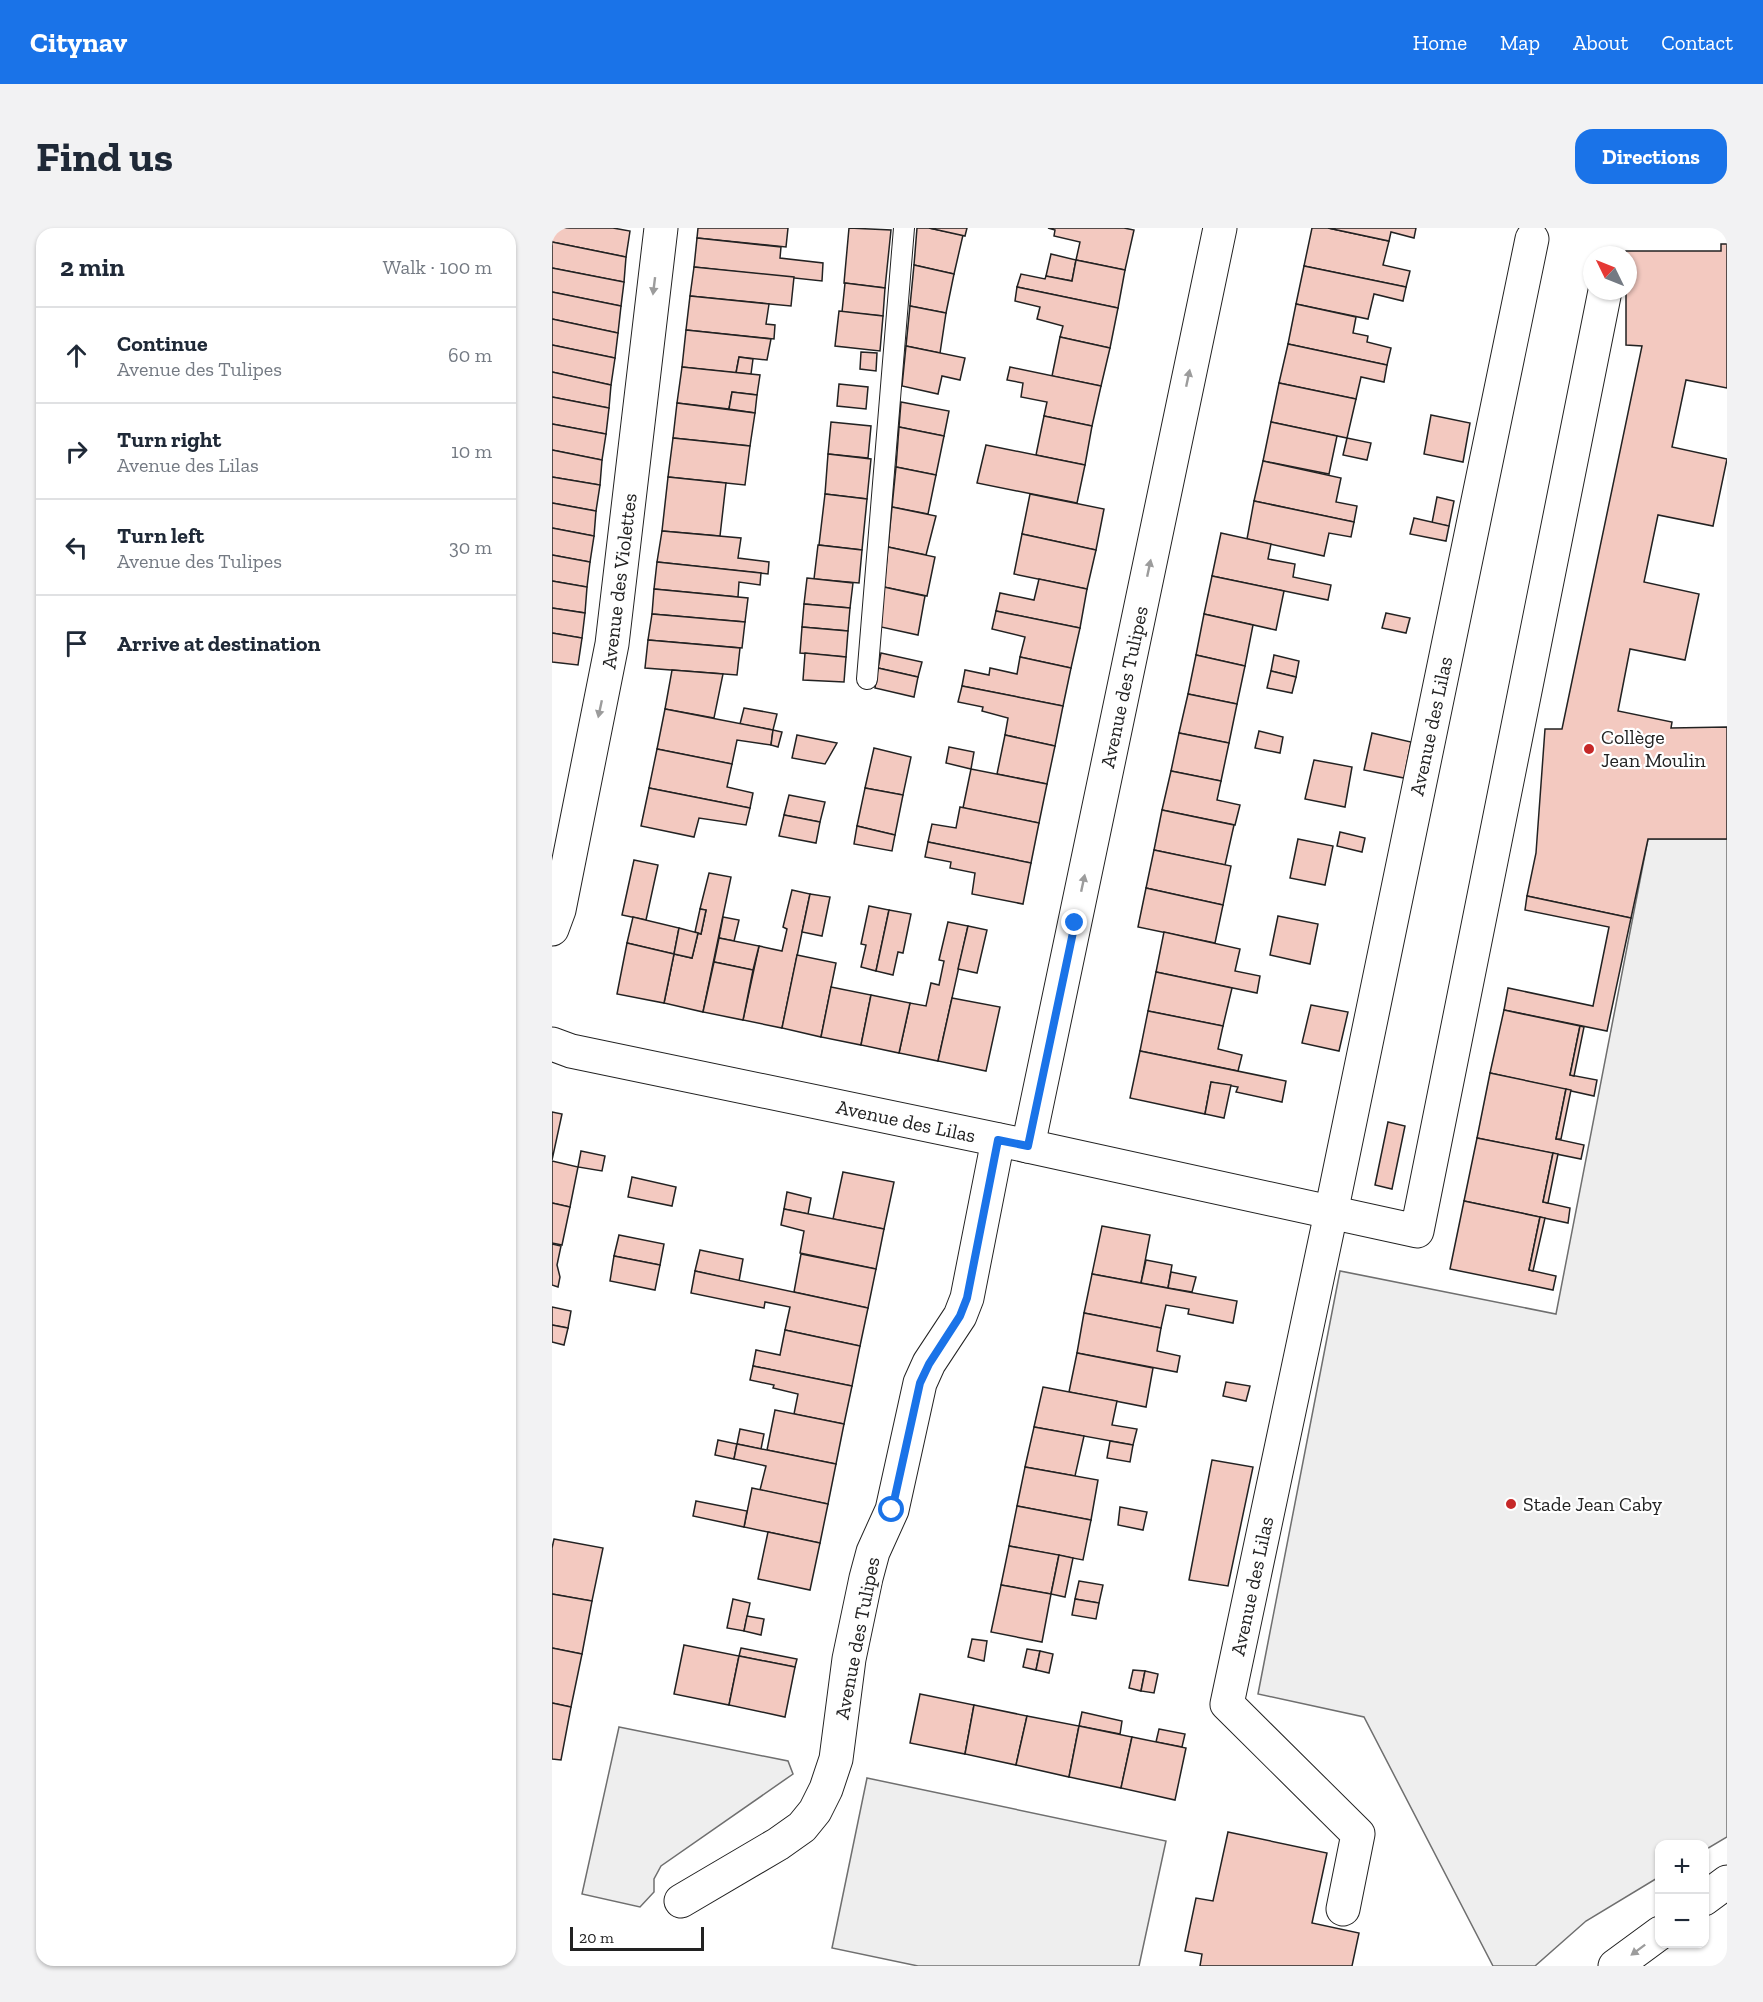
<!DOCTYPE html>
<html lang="en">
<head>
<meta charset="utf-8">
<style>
  :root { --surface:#fff; --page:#f2f2f3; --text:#1f2937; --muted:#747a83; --line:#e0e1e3; --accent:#1a73e8 }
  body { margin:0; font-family:"Zilla Slab",serif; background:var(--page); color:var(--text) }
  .controls { position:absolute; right:18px; bottom:18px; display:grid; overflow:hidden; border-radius:12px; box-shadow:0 2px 4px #0004 }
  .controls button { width:54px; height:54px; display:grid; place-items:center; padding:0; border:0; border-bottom:2px solid var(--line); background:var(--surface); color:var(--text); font:30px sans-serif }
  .compass { position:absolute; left:1031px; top:18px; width:54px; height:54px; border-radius:50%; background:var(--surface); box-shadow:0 2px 4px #0004; rotate:313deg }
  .scale { position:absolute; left:18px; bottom:15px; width:134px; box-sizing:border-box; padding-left:6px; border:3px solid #222; border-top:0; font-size:16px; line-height:21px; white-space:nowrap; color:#222; -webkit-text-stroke:4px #fff; paint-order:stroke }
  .stop { position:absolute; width:18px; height:18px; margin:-14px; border:4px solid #1a73e8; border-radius:50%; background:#fff }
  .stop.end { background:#1a73e8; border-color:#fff; box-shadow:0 2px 6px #0008 }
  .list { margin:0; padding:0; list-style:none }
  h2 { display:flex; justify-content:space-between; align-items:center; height:78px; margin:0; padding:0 24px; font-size:26px }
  h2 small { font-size:20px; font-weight:400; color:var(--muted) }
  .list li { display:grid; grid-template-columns:39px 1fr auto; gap:18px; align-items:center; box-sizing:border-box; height:96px; padding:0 24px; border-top:2px solid var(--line) }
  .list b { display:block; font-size:22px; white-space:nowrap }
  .list p { margin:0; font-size:20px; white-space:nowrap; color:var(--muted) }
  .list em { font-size:20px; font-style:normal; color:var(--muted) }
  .icon { flex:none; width:33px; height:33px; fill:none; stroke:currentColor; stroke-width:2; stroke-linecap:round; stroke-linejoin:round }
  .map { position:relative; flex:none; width:1175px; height:1738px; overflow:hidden; border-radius:18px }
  header { display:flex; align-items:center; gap:36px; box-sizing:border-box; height:84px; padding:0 30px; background:var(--accent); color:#fff }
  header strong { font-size:28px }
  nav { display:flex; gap:33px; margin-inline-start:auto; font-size:21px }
  .intro { display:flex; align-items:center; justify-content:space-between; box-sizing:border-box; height:144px; padding:0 36px }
  h1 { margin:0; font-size:42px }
  .button { padding:15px 27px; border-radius:18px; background:var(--accent); color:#fff; font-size:21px; font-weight:700 }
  main { display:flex; gap:36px; padding:0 36px }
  aside { flex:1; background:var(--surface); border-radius:18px; box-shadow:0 2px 4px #0004 }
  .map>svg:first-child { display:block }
</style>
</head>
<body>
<header>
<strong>Citynav</strong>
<nav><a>Home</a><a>Map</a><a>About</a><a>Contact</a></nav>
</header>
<div class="intro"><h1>Find us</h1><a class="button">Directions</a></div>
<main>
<aside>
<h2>2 min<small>Walk · 100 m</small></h2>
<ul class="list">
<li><svg class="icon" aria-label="ahead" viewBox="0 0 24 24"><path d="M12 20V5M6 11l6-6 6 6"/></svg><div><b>Continue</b><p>Avenue des Tulipes</p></div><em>60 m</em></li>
<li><svg class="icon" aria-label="right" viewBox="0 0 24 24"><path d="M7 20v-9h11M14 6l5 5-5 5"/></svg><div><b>Turn right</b><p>Avenue des Lilas</p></div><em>10 m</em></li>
<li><svg class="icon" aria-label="left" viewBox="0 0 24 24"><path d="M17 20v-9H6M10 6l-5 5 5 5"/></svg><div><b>Turn left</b><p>Avenue des Tulipes</p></div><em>30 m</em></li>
<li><svg class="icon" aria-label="arrive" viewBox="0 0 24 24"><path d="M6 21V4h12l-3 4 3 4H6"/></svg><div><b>Arrive at destination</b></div></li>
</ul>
</aside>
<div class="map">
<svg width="1175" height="1738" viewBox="0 0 1175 1738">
  <rect width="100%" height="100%" fill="#fff"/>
  <g fill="#eee" stroke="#6f6f6f" stroke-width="1.5">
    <polygon points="1096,611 1175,611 1175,1609 1153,1622 1152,1616 1108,1616 1107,1649 1034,1693 983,1738 941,1738 812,1489 706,1466 788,1043 1004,1086"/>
    <polygon points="67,1499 236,1533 241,1546 109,1638 102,1651 102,1664 88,1679 30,1666"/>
    <polygon points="315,1550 614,1613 587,1738 366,1738 280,1720"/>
  </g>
  <g fill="#f3c9c0" stroke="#222" stroke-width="1.5">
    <polygon points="0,0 61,0 78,3 74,29 0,14"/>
    <polygon points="146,0 236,0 234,19 145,10"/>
    <polygon points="297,0 339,2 333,60 292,55"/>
    <polygon points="365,0 377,0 411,7 402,46 362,37"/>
    <polygon points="377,0 415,0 413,8"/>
    <polygon points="496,0 572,0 582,2 573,42 524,32 528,14 502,8 503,2"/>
    <polygon points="760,0 776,0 837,13 831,37 858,43 854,59 752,38"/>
    <polygon points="776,0 864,0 862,10 839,4 837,13"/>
    <polygon points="145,10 229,19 228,30 271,35 270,53 142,39"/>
    <polygon points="0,14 74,29 72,54 0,40"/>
    <polygon points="1169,16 1175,16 1175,160 1134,152 1120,219 1175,231 1161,298 1106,287 1092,354 1147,366 1133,432 1078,421 1066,483 1120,494 1119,500 1175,499 1175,611 1096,611 1079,690 975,668 984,625 993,501 1010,501 1090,118 1074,117 1074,63 1076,63 1076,27 1074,27 1074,23 1169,23"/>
    <polygon points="499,26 524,32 520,53 494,48"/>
    <polygon points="524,32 573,42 566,80 465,59 469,46 493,51 494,48 520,53"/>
    <polygon points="362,37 402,46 394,85 358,78"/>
    <polygon points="752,38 854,59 851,73 822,66 816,91 744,76"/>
    <polygon points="142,39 242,49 239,78 138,68"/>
    <polygon points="0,40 72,54 69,78 0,64"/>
    <polygon points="293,55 333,60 331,88 290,84"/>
    <polygon points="465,59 566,80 558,120 508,109 511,98 485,91 488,79 463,73"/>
    <polygon points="0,64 69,78 66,105 0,91"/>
    <polygon points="138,68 217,76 214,96 223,97 222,111 134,102"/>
    <polygon points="744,76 804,89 801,105 816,108 815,114 839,120 835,137 736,116"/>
    <polygon points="358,78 394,85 388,125 354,118"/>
    <polygon points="287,83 331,88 328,123 283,118"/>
    <polygon points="0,91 66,105 63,130 0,117"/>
    <polygon points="134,102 219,111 215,132 187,129 184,145 130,139"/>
    <polygon points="508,109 558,120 549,158 500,148"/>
    <polygon points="736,116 835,137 832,154 809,149 804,171 727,155"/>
    <polygon points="0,117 63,130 59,157 0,144"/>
    <polygon points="354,118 413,130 408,152 390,148 386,166 350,158"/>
    <polygon points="309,124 325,125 324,143 308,141"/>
    <polygon points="187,129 201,131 199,146 184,145"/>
    <polygon points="130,139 208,147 205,167 180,164 177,181 125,175"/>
    <polygon points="458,139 549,158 540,198 492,188 495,174 469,169 471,155 455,152"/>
    <polygon points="0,144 59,157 57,180 0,169"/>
    <polygon points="727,155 804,171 795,210 719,194"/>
    <polygon points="287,156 316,159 314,181 285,178"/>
    <polygon points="180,164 205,167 203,185 177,181"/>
    <polygon points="0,169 57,180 54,206 0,196"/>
    <polygon points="349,174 397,183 392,208 347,199"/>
    <polygon points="125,175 203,185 198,218 121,210"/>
    <polygon points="879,187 918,195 911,234 872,226"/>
    <polygon points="492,188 540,198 533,237 484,227"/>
    <polygon points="279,194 319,198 316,230 276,226"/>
    <polygon points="719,194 785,208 777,246 711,233"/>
    <polygon points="0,196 54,206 50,232 0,222"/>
    <polygon points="347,199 392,208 384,247 344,239"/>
    <polygon points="121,210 198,218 193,257 116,249"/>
    <polygon points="795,210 819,215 815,232 791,227"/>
    <polygon points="434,217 533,237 525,275 425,255"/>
    <polygon points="0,222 50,232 48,257 0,249"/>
    <polygon points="276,226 319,231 315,271 273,266"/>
    <polygon points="711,233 789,250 784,274 805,278 802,294 702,273"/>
    <polygon points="344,239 384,247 376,286 340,279"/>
    <polygon points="0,249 48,257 44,283 0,275"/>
    <polygon points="116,249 174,255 168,308 110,303"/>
    <polygon points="273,266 315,271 310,322 267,317"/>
    <polygon points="478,266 552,281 544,322 470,306"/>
    <polygon points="885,269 902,273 897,298 880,295"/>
    <polygon points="702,273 802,294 799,309 777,305 772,328 695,311"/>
    <polygon points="0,275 44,283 42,308 0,300"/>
    <polygon points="340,279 384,288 374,327 336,319"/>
    <polygon points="862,290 897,298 894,313 858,306"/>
    <polygon points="0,300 42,308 38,334 0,327"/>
    <polygon points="110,303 189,310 186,330 217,334 216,346 105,334"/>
    <polygon points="669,305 719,316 716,331 743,336 741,349 779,357 776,372 660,348"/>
    <polygon points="470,306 544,322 535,361 462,346"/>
    <polygon points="266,317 310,322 307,355 262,351"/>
    <polygon points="336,319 383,329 375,368 332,359"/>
    <polygon points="0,327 38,334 35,359 0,353"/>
    <polygon points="105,334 209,345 208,357 187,354 186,369 102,361"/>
    <polygon points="660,348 732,363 724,402 652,386"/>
    <polygon points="255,350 301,355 298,380 252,376"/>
    <polygon points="487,351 535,361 528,400 444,383 448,365 482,372"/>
    <polygon points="0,353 35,359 33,385 0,380"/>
    <polygon points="332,359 373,368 366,407 329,399"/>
    <polygon points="102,361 196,370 193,394 100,386"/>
    <polygon points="252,376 298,380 296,403 250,399"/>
    <polygon points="0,380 33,385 30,410 0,405"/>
    <polygon points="444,383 528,400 519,440 468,429 473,409 440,401"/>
    <polygon points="834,385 858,390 854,405 830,400"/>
    <polygon points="100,386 193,394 190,420 96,412"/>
    <polygon points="652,386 701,397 693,438 644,427"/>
    <polygon points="250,399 296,403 294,429 248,425"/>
    <polygon points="0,405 30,410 26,437 0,434"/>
    <polygon points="96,412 188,420 185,447 93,440"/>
    <polygon points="253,425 294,429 292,454 251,452"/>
    <polygon points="329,425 370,434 366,449 326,440"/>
    <polygon points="644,427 693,438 685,476 636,466"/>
    <polygon points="722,427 747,433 744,449 719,443"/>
    <polygon points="468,429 519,440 511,478 410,458 413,442 437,447 438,440 465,446"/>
    <polygon points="326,440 366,449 362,469 323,460"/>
    <polygon points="120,442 171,446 162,490 113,481"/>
    <polygon points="719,443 744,449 740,465 715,460"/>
    <polygon points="410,458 511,478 503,518 453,507 456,490 430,483 431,479 406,474"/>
    <polygon points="636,466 685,476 677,515 627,505"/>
    <polygon points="192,480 225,486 221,502 188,496"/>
    <polygon points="113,481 221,502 219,517 185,512 180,536 105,521"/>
    <polygon points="221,502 230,504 226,519 219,517"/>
    <polygon points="707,503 731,509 728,525 703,520"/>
    <polygon points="627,505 677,515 669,553 619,543"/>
    <polygon points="820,505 859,514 852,550 812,542"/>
    <polygon points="245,507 285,515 273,536 240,530"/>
    <polygon points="453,507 503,518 495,556 445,546"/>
    <polygon points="397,519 422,524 419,541 394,535"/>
    <polygon points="322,520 359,529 351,567 313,560"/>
    <polygon points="105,521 180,536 175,559 201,565 198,580 97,560"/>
    <polygon points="762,532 800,539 793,579 753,571"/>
    <polygon points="419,541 495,556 487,595 411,580"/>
    <polygon points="619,543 669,553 665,572 688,577 683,597 610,582"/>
    <polygon points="97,560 198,580 194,597 147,590 142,609 89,598"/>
    <polygon points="313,560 351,567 343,607 305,598"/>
    <polygon points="237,567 273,574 268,594 232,587"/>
    <polygon points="408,579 487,595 479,635 376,614 380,596 404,600"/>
    <polygon points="610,582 682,597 673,637 602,622"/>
    <polygon points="232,587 268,594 264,615 227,608"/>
    <polygon points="305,598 343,607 340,623 302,616"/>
    <polygon points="788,604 813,610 810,624 785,618"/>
    <polygon points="746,611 781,618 773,657 738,650"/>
    <polygon points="376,614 479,635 471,676 420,666 423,645 398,640 399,634 373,629"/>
    <polygon points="602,622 679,638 671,677 594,660"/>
    <polygon points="82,632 106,637 94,692 70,687"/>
    <polygon points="157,645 179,649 151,784 112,775 122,726 140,730 146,705 149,706 154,682 148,681"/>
    <polygon points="594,660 671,677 663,715 586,699"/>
    <polygon points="240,662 258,666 230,800 191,792 207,718 230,723 235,701 231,699"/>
    <polygon points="258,666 278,669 270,708 250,704"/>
    <polygon points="975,668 1079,690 1055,803 952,782 956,760 1041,778 1057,699 973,682"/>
    <polygon points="317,678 337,682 324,743 309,739 314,717 309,716"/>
    <polygon points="148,681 154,682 149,706 143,704"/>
    <polygon points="337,682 359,686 351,725 346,724 341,747 324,743"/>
    <polygon points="726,688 766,696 758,736 718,727"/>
    <polygon points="81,689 127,700 122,726 75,715"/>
    <polygon points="171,689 187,692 182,713 167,710"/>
    <polygon points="396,694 416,698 386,833 347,825 358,775 374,778 379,755 387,757 392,733 387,732"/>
    <polygon points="416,698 435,702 425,745 406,741"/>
    <polygon points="127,700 146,705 140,730 122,726"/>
    <polygon points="612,704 688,721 683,743 708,748 705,765 604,744"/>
    <polygon points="167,710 207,718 201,742 162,734"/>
    <polygon points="75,715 122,726 112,775 65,766"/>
    <polygon points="245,727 284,735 269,809 230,800"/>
    <polygon points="162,734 201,742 191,792 151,784"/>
    <polygon points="604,744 680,760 671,798 596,783"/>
    <polygon points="279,759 319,767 309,817 269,809"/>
    <polygon points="319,767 358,775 347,825 309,817"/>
    <polygon points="400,770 448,779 434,843 386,833"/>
    <polygon points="759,777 796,784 787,823 750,815"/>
    <polygon points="952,782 1028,798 1018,847 1045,852 1042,868 938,845"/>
    <polygon points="596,783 671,798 666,821 690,827 686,843 588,823"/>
    <polygon points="1028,798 1032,799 1022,848 1018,847"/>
    <polygon points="588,823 734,853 730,874 684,864 686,859 659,854 653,886 578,870"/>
    <polygon points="938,845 1014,861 1004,911 1032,917 1029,931 925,910"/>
    <polygon points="659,854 679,857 672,890 653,886"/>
    <polygon points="1014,861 1019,862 1009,911 1004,911"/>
    <polygon points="0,884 10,886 0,932"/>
    <polygon points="836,894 853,898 840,961 823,957"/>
    <polygon points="925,910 1001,925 991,974 1018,980 1016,995 912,973"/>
    <polygon points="29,923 53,928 50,943 26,939"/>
    <polygon points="1001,925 1006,926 996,975 991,974"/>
    <polygon points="0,933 26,939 18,979 0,975"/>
    <polygon points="291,944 342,954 332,1001 281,991"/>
    <polygon points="80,949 124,959 120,978 76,969"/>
    <polygon points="235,964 259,970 256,986 232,981"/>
    <polygon points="912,973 988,989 977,1042 1004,1048 1001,1062 898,1041"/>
    <polygon points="0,975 18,979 10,1017 0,1015"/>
    <polygon points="232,981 332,1001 324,1041 248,1025 252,1003 229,997"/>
    <polygon points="988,989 993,990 981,1043 977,1042"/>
    <polygon points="550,998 598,1007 589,1055 540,1046"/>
    <polygon points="67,1007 112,1016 108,1037 62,1028"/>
    <polygon points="0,1016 9,1018 5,1037 8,1049 6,1059 0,1057"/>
    <polygon points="148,1022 191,1031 187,1053 143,1043"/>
    <polygon points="249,1026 324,1041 316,1080 242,1064"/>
    <polygon points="62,1028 108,1037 103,1062 58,1053"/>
    <polygon points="594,1032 620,1037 616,1060 589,1055"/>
    <polygon points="143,1043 316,1080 308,1118 233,1102 238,1079 213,1074 212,1080 139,1065"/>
    <polygon points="619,1044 644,1049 640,1064 616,1060"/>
    <polygon points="540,1046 685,1073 681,1095 636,1086 637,1081 614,1077 609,1100 532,1085"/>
    <polygon points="0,1079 19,1083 16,1100 0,1097"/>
    <polygon points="532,1085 609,1100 605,1123 628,1128 625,1144 525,1125"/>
    <polygon points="0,1097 16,1100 12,1117 0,1114"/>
    <polygon points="233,1102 308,1118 300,1158 201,1138 204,1122 228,1127"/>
    <polygon points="525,1125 601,1140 594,1179 517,1164"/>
    <polygon points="201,1138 300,1158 292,1196 242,1186 246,1166 221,1160 222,1157 198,1152"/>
    <polygon points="674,1154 698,1158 694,1173 671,1168"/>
    <polygon points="491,1159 565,1173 560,1197 585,1201 581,1217 482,1199"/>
    <polygon points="223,1182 292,1196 284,1236 215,1222"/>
    <polygon points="482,1199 532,1208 523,1248 473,1239"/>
    <polygon points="188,1201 212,1206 209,1221 185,1216"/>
    <polygon points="166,1212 185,1216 182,1231 163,1227"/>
    <polygon points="558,1213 581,1217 578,1234 555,1230"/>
    <polygon points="185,1216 284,1236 276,1276 208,1262 214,1238 182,1231"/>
    <polygon points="660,1232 701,1239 676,1358 637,1352"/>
    <polygon points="473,1239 546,1252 539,1292 465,1278"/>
    <polygon points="200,1260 276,1276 268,1315 192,1299"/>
    <polygon points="144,1273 195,1283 192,1299 141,1288"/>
    <polygon points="465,1278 539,1292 531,1332 457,1318"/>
    <polygon points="568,1279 595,1284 591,1302 566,1297"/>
    <polygon points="216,1304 268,1315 258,1362 206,1351"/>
    <polygon points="2,1311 51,1320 40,1373 0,1366 0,1320"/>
    <polygon points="457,1318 507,1327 499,1366 449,1357"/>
    <polygon points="507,1327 521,1330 513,1369 499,1366"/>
    <polygon points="527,1353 551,1357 547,1375 523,1371"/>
    <polygon points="449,1357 499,1366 490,1414 439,1404"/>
    <polygon points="0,1366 40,1373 30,1426 0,1420"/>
    <polygon points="181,1371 198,1375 192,1403 175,1400"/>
    <polygon points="523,1371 547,1375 544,1391 520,1387"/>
    <polygon points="195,1388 212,1391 209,1407 192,1403"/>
    <polygon points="420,1411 435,1413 432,1433 416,1429"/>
    <polygon points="132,1417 187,1428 177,1477 122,1466"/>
    <polygon points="0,1420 30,1426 19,1479 0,1475"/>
    <polygon points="189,1420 245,1431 243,1439 187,1428"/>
    <polygon points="475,1421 488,1423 484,1442 471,1439"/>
    <polygon points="488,1423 501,1426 497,1445 484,1442"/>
    <polygon points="187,1428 243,1439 233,1489 177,1477"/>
    <polygon points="581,1442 593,1443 589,1463 577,1460"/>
    <polygon points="593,1443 606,1446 602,1465 589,1463"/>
    <polygon points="368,1466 422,1477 413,1526 358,1515"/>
    <polygon points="0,1475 19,1479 9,1532 0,1531"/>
    <polygon points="422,1477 475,1488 464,1537 413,1526"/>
    <polygon points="530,1484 570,1493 568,1506 527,1498"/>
    <polygon points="475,1488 527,1498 517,1549 464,1537"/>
    <polygon points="527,1498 580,1509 569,1560 517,1549"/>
    <polygon points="607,1501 633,1506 630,1519 604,1514"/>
    <polygon points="580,1509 634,1520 623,1572 569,1560"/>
    <polygon points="676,1604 775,1625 760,1695 807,1705 800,1738 648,1738 650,1726 633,1723 644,1670 661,1673"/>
  </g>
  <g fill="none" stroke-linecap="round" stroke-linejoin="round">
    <defs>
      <polyline id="service" points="315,451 352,0"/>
      <g id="minor">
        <polyline points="0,701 7,682 60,416 109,0"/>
        <polyline points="0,816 19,823 476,918 865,1003 1053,63"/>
        <polyline points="476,918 668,0"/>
        <polyline points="129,1673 226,1616 250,1599 263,1583 274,1561 284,1531 297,1431 314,1350 321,1324 340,1282 368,1155 377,1135 408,1088 415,1070 446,912"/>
        <polyline points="791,1681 806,1606 675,1476 779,985 980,11"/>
      </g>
      <g id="secondary">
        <polyline points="1152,1671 1175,1654"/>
        <polyline points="1063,1738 1108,1705"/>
      </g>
    </defs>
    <use href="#service" stroke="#222" stroke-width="22"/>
    <use href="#minor" stroke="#222" stroke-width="35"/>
    <use href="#secondary" stroke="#222" stroke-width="35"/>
    <use href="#service" stroke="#fff" stroke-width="20"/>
    <use href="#minor" stroke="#fff" stroke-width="33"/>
    <use href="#secondary" stroke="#fff" stroke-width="33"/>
  </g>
  <defs><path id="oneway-solid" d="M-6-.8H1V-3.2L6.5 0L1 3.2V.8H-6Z" transform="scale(1.5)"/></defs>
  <g fill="#9c9c9c">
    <use href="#oneway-solid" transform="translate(102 58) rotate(97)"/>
    <use href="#oneway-solid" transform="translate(636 150) rotate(-78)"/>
    <use href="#oneway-solid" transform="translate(597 340) rotate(-78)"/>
    <use href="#oneway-solid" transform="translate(48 481) rotate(102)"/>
    <use href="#oneway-solid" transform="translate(531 655) rotate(-78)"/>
    <use href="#oneway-solid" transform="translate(1086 1722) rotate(143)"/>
  </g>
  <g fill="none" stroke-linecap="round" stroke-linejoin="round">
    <polyline stroke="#1a73e8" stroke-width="8" points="340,1282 368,1155 377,1136 408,1088 415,1070 446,912 476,918 523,695"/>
  </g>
  <g fill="#c62828" stroke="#fff" stroke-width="2">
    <circle cx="1037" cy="521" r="6"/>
    <circle cx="959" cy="1276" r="6"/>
  </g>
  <g text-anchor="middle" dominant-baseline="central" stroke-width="4.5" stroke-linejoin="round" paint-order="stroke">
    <g font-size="20" fill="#222" stroke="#fff">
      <text transform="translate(67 353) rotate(-83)">Avenue des Violettes</text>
      <text transform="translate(572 459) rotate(-78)">Avenue des Tulipes</text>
      <text transform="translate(879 498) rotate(-78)">Avenue des Lilas</text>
      <text transform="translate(354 893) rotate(12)">Avenue des Lilas</text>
      <text transform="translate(700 1358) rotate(-78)">Avenue des Lilas</text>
      <text transform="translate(305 1410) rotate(-79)">Avenue des Tulipes</text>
    </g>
    <g font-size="20" fill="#222" stroke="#fff" text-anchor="start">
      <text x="1049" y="509">Collège<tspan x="1049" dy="23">Jean Moulin</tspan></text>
      <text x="971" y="1276">Stade Jean Caby</text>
    </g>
  </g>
</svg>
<div class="controls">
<button>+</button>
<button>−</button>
</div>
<svg class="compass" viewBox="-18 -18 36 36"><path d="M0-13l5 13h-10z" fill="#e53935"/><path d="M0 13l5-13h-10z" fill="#747a83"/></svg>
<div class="scale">20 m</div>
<div class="stop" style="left:340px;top:1282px"></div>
<div class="stop end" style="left:523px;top:695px"></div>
</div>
</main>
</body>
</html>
